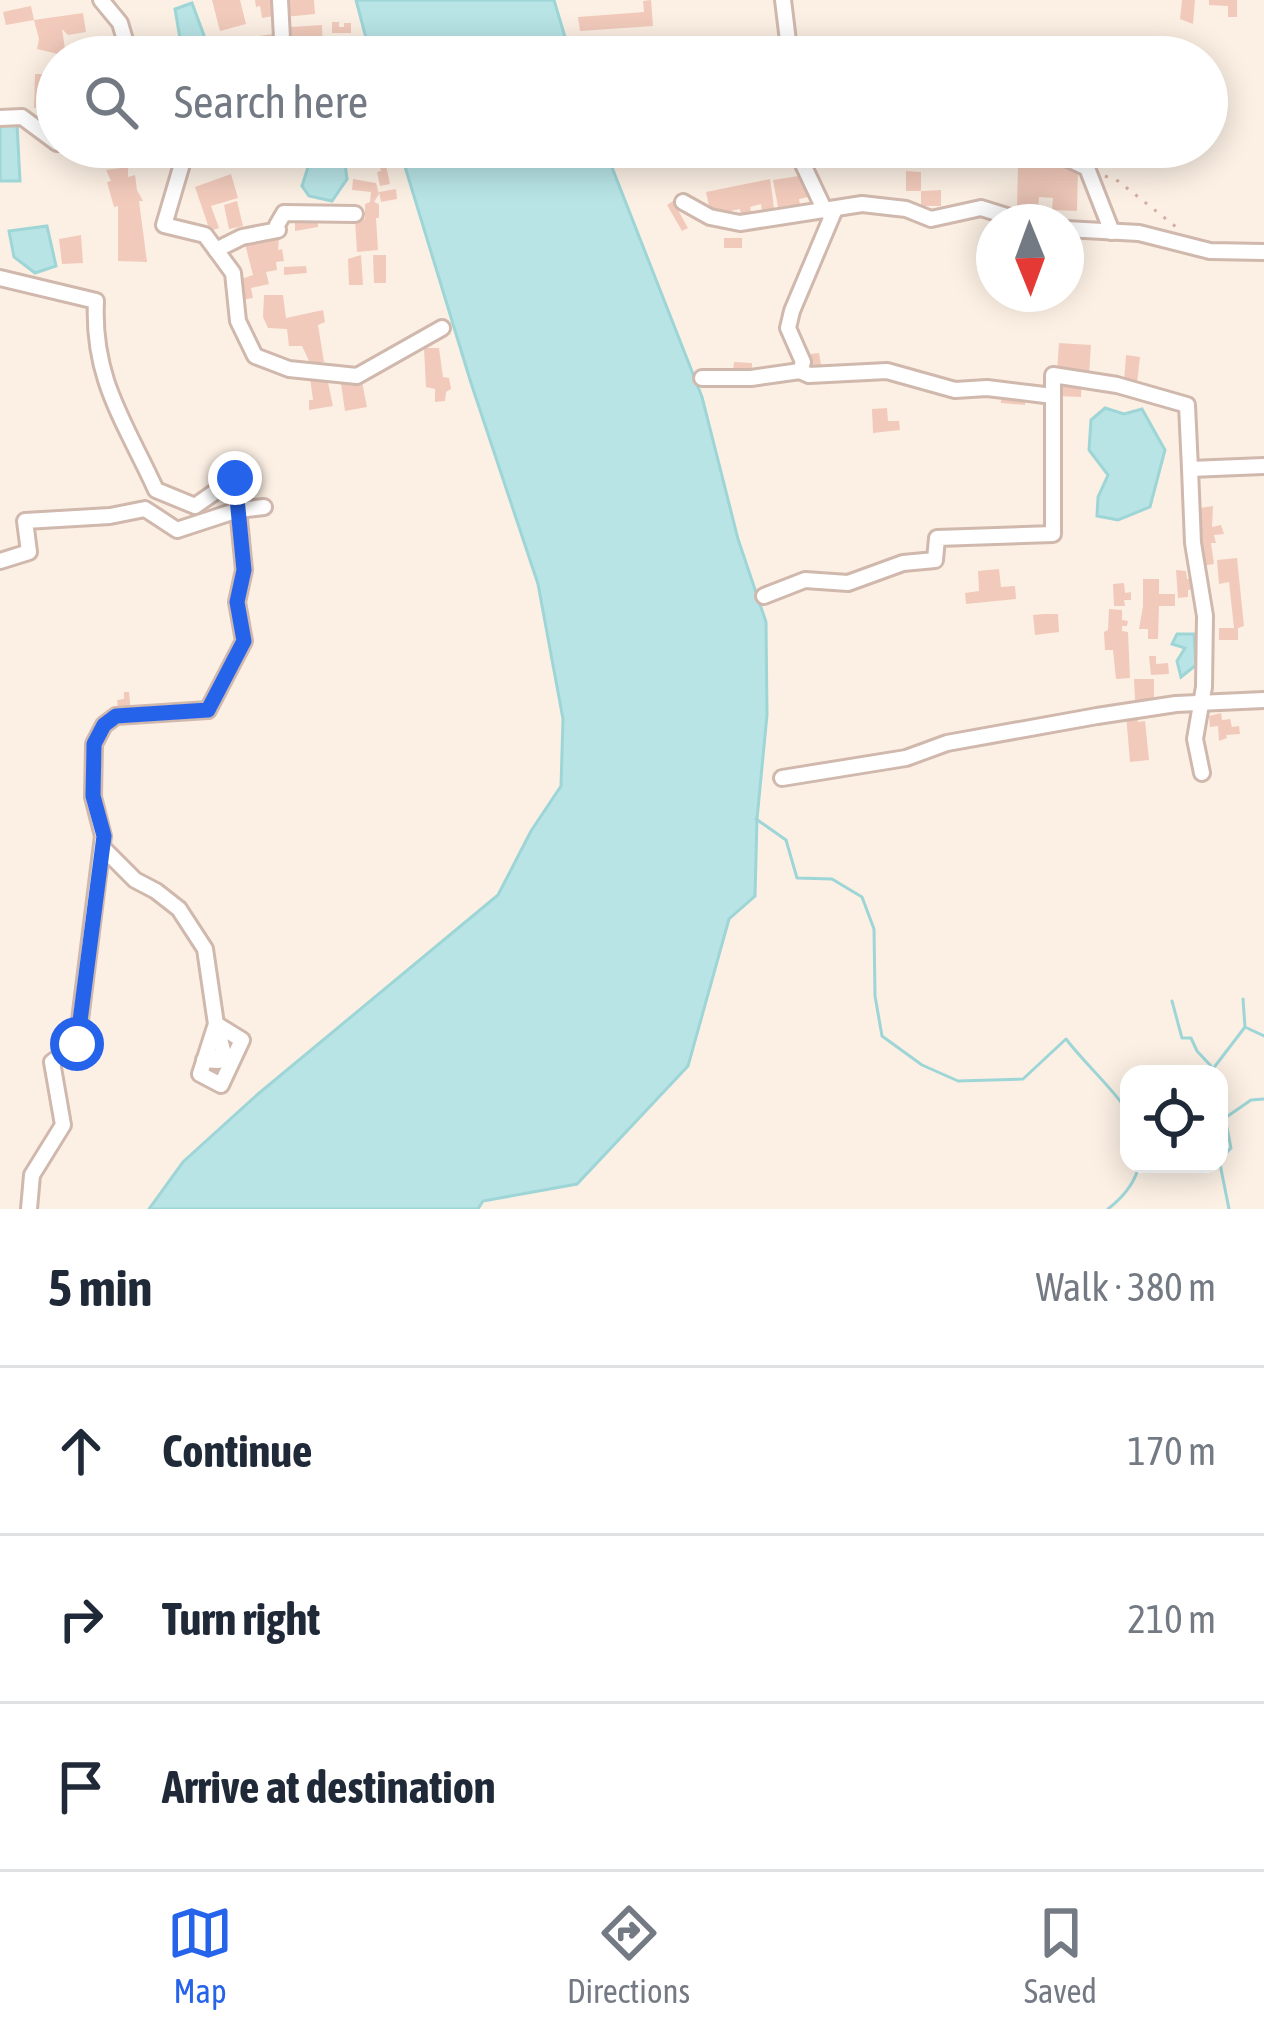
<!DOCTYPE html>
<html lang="en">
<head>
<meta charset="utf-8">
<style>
  :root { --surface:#fff; --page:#f2f2f3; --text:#1f2937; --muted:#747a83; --line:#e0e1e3; --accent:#2563eb }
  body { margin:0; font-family:"Asap Condensed",sans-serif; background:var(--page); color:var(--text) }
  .controls { position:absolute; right:36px; bottom:36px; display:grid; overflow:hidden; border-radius:24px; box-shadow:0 6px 30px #0003 }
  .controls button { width:108px; height:108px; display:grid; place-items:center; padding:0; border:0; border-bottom:3px solid var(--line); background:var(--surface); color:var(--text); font:60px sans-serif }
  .compass { position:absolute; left:976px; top:204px; width:108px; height:108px; border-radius:50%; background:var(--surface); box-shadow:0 6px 30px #0003; rotate:179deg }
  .stop { position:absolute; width:36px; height:36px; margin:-27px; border:9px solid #2563eb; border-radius:50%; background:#fff }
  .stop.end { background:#2563eb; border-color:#fff; box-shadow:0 3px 12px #0008 }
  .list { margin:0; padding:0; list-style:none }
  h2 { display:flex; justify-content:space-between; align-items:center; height:156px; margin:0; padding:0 48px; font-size:51px }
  h2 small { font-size:39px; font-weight:400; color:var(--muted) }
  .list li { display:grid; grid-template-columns:78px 1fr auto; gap:36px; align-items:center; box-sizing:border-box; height:168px; padding:0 48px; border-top:3px solid var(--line) }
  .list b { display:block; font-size:45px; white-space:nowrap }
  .list em { font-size:39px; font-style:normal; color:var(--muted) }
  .icon { flex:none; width:66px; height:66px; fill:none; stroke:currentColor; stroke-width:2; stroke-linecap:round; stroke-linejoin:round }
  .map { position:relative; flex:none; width:1264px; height:1209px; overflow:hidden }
  .search { position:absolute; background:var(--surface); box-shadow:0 6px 30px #0003; left:36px; right:36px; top:36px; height:132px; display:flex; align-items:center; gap:30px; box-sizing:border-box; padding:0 42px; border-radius:66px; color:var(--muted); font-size:45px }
  .sheet { height:660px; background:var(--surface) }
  nav { display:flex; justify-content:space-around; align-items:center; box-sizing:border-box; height:168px; border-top:3px solid var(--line); background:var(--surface); font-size:33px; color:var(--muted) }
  nav a { display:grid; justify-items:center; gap:6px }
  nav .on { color:var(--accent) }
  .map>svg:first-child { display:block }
</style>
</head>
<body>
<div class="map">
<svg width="1264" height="1209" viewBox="0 0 1264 1209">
  <rect width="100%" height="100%" fill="#fcf0e4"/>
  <g fill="#b8e4e6" stroke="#9ed5d7" stroke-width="3">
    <polygon points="356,0 554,0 571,57 371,57"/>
    <polygon points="192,3 209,49 183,56 175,9"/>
    <polygon points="0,123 17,124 20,181 0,181"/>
    <polygon points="399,147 604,147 702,397 738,539 766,622 767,715 757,819 755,896 729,919 688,1066 577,1184 483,1201 478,1209 149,1209 183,1162 258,1094 498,895 531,831 561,786 563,719 538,584 471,383"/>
    <polygon points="326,159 345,163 347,179 332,201 309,196 302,186 309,164"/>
    <polygon points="47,226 56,266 35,273 14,257 9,231"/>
    <polygon points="1105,408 1124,414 1142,409 1165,450 1150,507 1118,520 1097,516 1098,497 1108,475 1089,450 1091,420"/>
    <polygon points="1177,634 1194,634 1196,665 1181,677 1177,661 1185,648 1172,644"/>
  </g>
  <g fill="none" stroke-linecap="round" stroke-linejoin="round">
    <g stroke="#9ed5d7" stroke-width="3">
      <path d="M756,819L786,840L797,878L832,879L862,897L874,929L875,996L882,1036L922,1065L958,1081L1023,1079L1066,1039C1086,1065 1111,1086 1129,1113"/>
      <polyline points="1172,1001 1182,1038 1191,1038 1197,1051 1211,1066"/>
      <polyline points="1247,1028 1264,1036"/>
      <polyline points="1209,1074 1245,1027 1243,999"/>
      <polyline points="1219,1118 1225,1118 1231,1148 1220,1159"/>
      <polyline points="1225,1118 1251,1100 1264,1099"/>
      <polyline points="1219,1159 1229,1209"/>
      <path d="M1108,1209C1122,1198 1136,1182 1139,1164"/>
    </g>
  </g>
  <g fill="#f1cabb">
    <polygon points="212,0 240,0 246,24 220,31"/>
    <polygon points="255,0 277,0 279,15 262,18 260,6 256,7"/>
    <polygon points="283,0 314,0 315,14 285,17"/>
    <polygon points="651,0 653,26 580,31 578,17 644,12 643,1"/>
    <polygon points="1182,0 1195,0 1193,24 1180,19"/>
    <polygon points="1209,0 1237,0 1237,17 1228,17 1228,6 1209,5"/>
    <polygon points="31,6 34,20 6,25 3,12"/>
    <polygon points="83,13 86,32 68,35 62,29 66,56 37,49 39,39 34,20"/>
    <polygon points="332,22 339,22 339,27 344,27 344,23 351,23 351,33 332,33"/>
    <polygon points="322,25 323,55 287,57 286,32 291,31 291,27"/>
    <polygon points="273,34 276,57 260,57 258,36"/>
    <polygon points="330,36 348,36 349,56 330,56"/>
    <polygon points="35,74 57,74 57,115 43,117 42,107 34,108"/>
    <polygon points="135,147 166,147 170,158 142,165"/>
    <polygon points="269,147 295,147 296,153 270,156"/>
    <polygon points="382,147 390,184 380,186 377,172 381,171 375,148"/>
    <polygon points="1018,164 1078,166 1077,211 1052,210 1053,198 1039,197 1038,210 1017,209"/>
    <polygon points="128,167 128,177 135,175 137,190 143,201 139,201 147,262 118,261 118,206 114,207 107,182 111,181 106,170"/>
    <polygon points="906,171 921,172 921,191 906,191"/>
    <polygon points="231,174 238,198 211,206 219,228 210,231 195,187"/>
    <polygon points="805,175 808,197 799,199 801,210 793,212 792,205 778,207 773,180"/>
    <polygon points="353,179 376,183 379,194 374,202 379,204 379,218 376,218 378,250 357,252 355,220 365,219 365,204 370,202 371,192 352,190"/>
    <polygon points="770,179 774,208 762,211 761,204 750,207 753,219 742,221 740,209 711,215 706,192"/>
    <polygon points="396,189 397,199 381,202 379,192"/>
    <polygon points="941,190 941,206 921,206 921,191"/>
    <polygon points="237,201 243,226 229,229 224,205"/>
    <polygon points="673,201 688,228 682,231 667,205"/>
    <polygon points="318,216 318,227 295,231 295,218"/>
    <polygon points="280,231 282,235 279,239 278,250 282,249 284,261 276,262 277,270 266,272 269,284 251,288 253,298 241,300 238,280 253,275 244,240"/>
    <polygon points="81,235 83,263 62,264 59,239"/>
    <rect x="724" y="238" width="18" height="10"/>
    <polygon points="361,255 363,285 349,285 348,259"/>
    <polygon points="373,255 386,255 386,283 374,283"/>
    <polygon points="306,266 307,273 284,275 284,267"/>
    <polygon points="264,295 283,295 286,318 323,310 325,322 318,325 324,362 310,363 302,346 289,346 287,329 268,328 263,317"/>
    <polygon points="1059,343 1091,345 1089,375 1057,373"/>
    <polygon points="424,348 439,348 443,377 449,378 451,389 446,392 445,401 435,402 435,389 426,387"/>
    <polygon points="819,353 822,371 806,372 803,355"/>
    <polygon points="1126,355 1140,357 1137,384 1124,382"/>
    <polygon points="734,362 752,363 752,376 733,372"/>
    <polygon points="310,378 327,378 333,406 309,410 309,400 313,400"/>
    <polygon points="1057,379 1082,381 1081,397 1056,396"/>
    <polygon points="362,382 367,407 345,411 341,384"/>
    <polygon points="1001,394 1026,395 1025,405 1001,403"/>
    <polygon points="887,408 888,421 899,421 900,430 873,433 872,409"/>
    <polygon points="1213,506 1212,527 1221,525 1224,534 1214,535 1216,543 1211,543 1214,564 1202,566 1198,537 1202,519 1200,508"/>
    <polygon points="1237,558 1244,626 1238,628 1238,640 1219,640 1219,628 1234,628 1229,582 1219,584 1217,560"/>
    <polygon points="999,569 1001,587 1015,586 1016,599 966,604 965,593 979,591 978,571"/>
    <polygon points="1176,570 1186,571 1187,579 1195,578 1197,588 1188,590 1188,597 1178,598"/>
    <polygon points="1143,579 1159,579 1159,594 1175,594 1175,606 1159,606 1158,639 1148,639 1148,629 1139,629 1143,606"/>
    <polygon points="1124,583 1125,593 1131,592 1131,600 1124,600 1125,606 1114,606 1113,584"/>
    <polygon points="1109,609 1122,610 1122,620 1128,621 1127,626 1122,626 1122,631 1128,632 1130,678 1116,679 1113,650 1105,650 1104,632 1108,630"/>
    <polygon points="1044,614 1058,614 1059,632 1035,635 1033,615"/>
    <polygon points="1149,656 1156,656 1156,664 1168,663 1169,674 1151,675"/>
    <polygon points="1134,679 1154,679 1154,699 1135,700"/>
    <polygon points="124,692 129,692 131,712 118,712 117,700 124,699"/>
    <polygon points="1221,713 1222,720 1230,719 1232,727 1239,726 1240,734 1226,735 1227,738 1219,741 1218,726 1210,727 1209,716"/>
    <polygon points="1139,714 1138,722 1145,721 1149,760 1130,762 1126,715"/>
  </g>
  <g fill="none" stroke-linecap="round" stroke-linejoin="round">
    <defs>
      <g id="street">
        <polyline points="101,0 120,23 130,57"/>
        <polyline points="280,0 283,57"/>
        <polyline points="783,0 790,57"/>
        <polyline points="0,118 22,117 57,143"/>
        <polyline points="187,147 164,225 205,235 233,273 238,321 255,356 289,369 357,376 442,328"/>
        <polyline points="799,147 800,158 825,211"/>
        <polyline points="1043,147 1087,168 1112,232"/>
        <polyline points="683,202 710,217 740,223 862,204 906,209 931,219 981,208 1026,222"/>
        <polyline points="1066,229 1139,233 1210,251 1264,252"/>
        <polyline points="216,250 242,237 278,230 277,225 284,213 355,214"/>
        <path d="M0,278L96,301C92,379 125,422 156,490L195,506L235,478L244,570L237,602L244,641L208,710L116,716L104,725L94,744L93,797L103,836L77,1044L52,1062L63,1125L32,1175L29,1209"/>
        <polyline points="702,378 751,378 800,371 803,362 788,328 792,311 835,209"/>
        <polyline points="1053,396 1053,375 1117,385 1187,405 1190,469 1264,466"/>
        <polyline points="1190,469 1193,543 1205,616 1204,687 1195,739 1202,773"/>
        <polyline points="0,561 29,552 25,521 110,516 145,509 177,530 238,510 264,507"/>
        <polyline points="764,596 805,580 848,583 903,563 935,560 937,538 1053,534 1053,396 987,388 955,390 887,371 809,375 800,371"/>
        <polyline points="782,778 906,758 947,743 1097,716 1176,704 1264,700"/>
        <polyline points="102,847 135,880 156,891 179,909 205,949 216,1024 200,1074 221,1085 242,1040 216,1024 223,1050 218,1061 204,1060"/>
      </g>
    </defs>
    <use href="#street" stroke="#d0b8ad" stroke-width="20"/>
    <polyline stroke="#d6ad9f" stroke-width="3" stroke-dasharray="3 9" stroke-linecap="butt" points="1105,176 1118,181 1180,230"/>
    <use href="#street" stroke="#fff" stroke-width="14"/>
  </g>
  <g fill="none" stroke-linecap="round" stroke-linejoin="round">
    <polyline stroke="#2563eb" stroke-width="15" points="77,1044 104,836 93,796 94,744 104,725 116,716 208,710 244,641 237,602 244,570 235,478"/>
  </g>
</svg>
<div class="controls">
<button><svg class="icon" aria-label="locate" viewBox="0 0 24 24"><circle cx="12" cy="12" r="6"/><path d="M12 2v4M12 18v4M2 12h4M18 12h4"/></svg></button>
</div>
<svg class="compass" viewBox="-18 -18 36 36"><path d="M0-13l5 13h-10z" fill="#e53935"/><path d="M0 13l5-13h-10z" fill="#747a83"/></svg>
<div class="stop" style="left:77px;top:1044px"></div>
<div class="stop end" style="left:235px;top:478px"></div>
<div class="search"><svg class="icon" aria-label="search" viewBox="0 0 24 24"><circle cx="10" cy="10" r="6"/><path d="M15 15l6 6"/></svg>Search here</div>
</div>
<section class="sheet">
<h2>5 min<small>Walk · 380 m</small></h2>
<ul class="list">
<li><svg class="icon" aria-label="ahead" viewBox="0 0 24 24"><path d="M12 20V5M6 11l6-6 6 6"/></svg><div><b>Continue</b></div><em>170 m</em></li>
<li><svg class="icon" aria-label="right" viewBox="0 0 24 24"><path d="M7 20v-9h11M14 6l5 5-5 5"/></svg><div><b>Turn right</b></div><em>210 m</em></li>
<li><svg class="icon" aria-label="arrive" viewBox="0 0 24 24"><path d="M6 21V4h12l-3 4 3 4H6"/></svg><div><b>Arrive at destination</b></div></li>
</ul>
</section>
<nav>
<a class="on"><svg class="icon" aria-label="map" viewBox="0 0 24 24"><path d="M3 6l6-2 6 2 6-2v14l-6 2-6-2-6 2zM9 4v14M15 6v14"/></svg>Map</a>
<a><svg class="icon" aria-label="directions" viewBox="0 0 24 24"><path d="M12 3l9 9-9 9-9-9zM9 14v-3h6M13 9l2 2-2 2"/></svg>Directions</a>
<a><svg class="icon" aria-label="saved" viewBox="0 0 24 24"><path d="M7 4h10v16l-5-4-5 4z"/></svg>Saved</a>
</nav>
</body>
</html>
